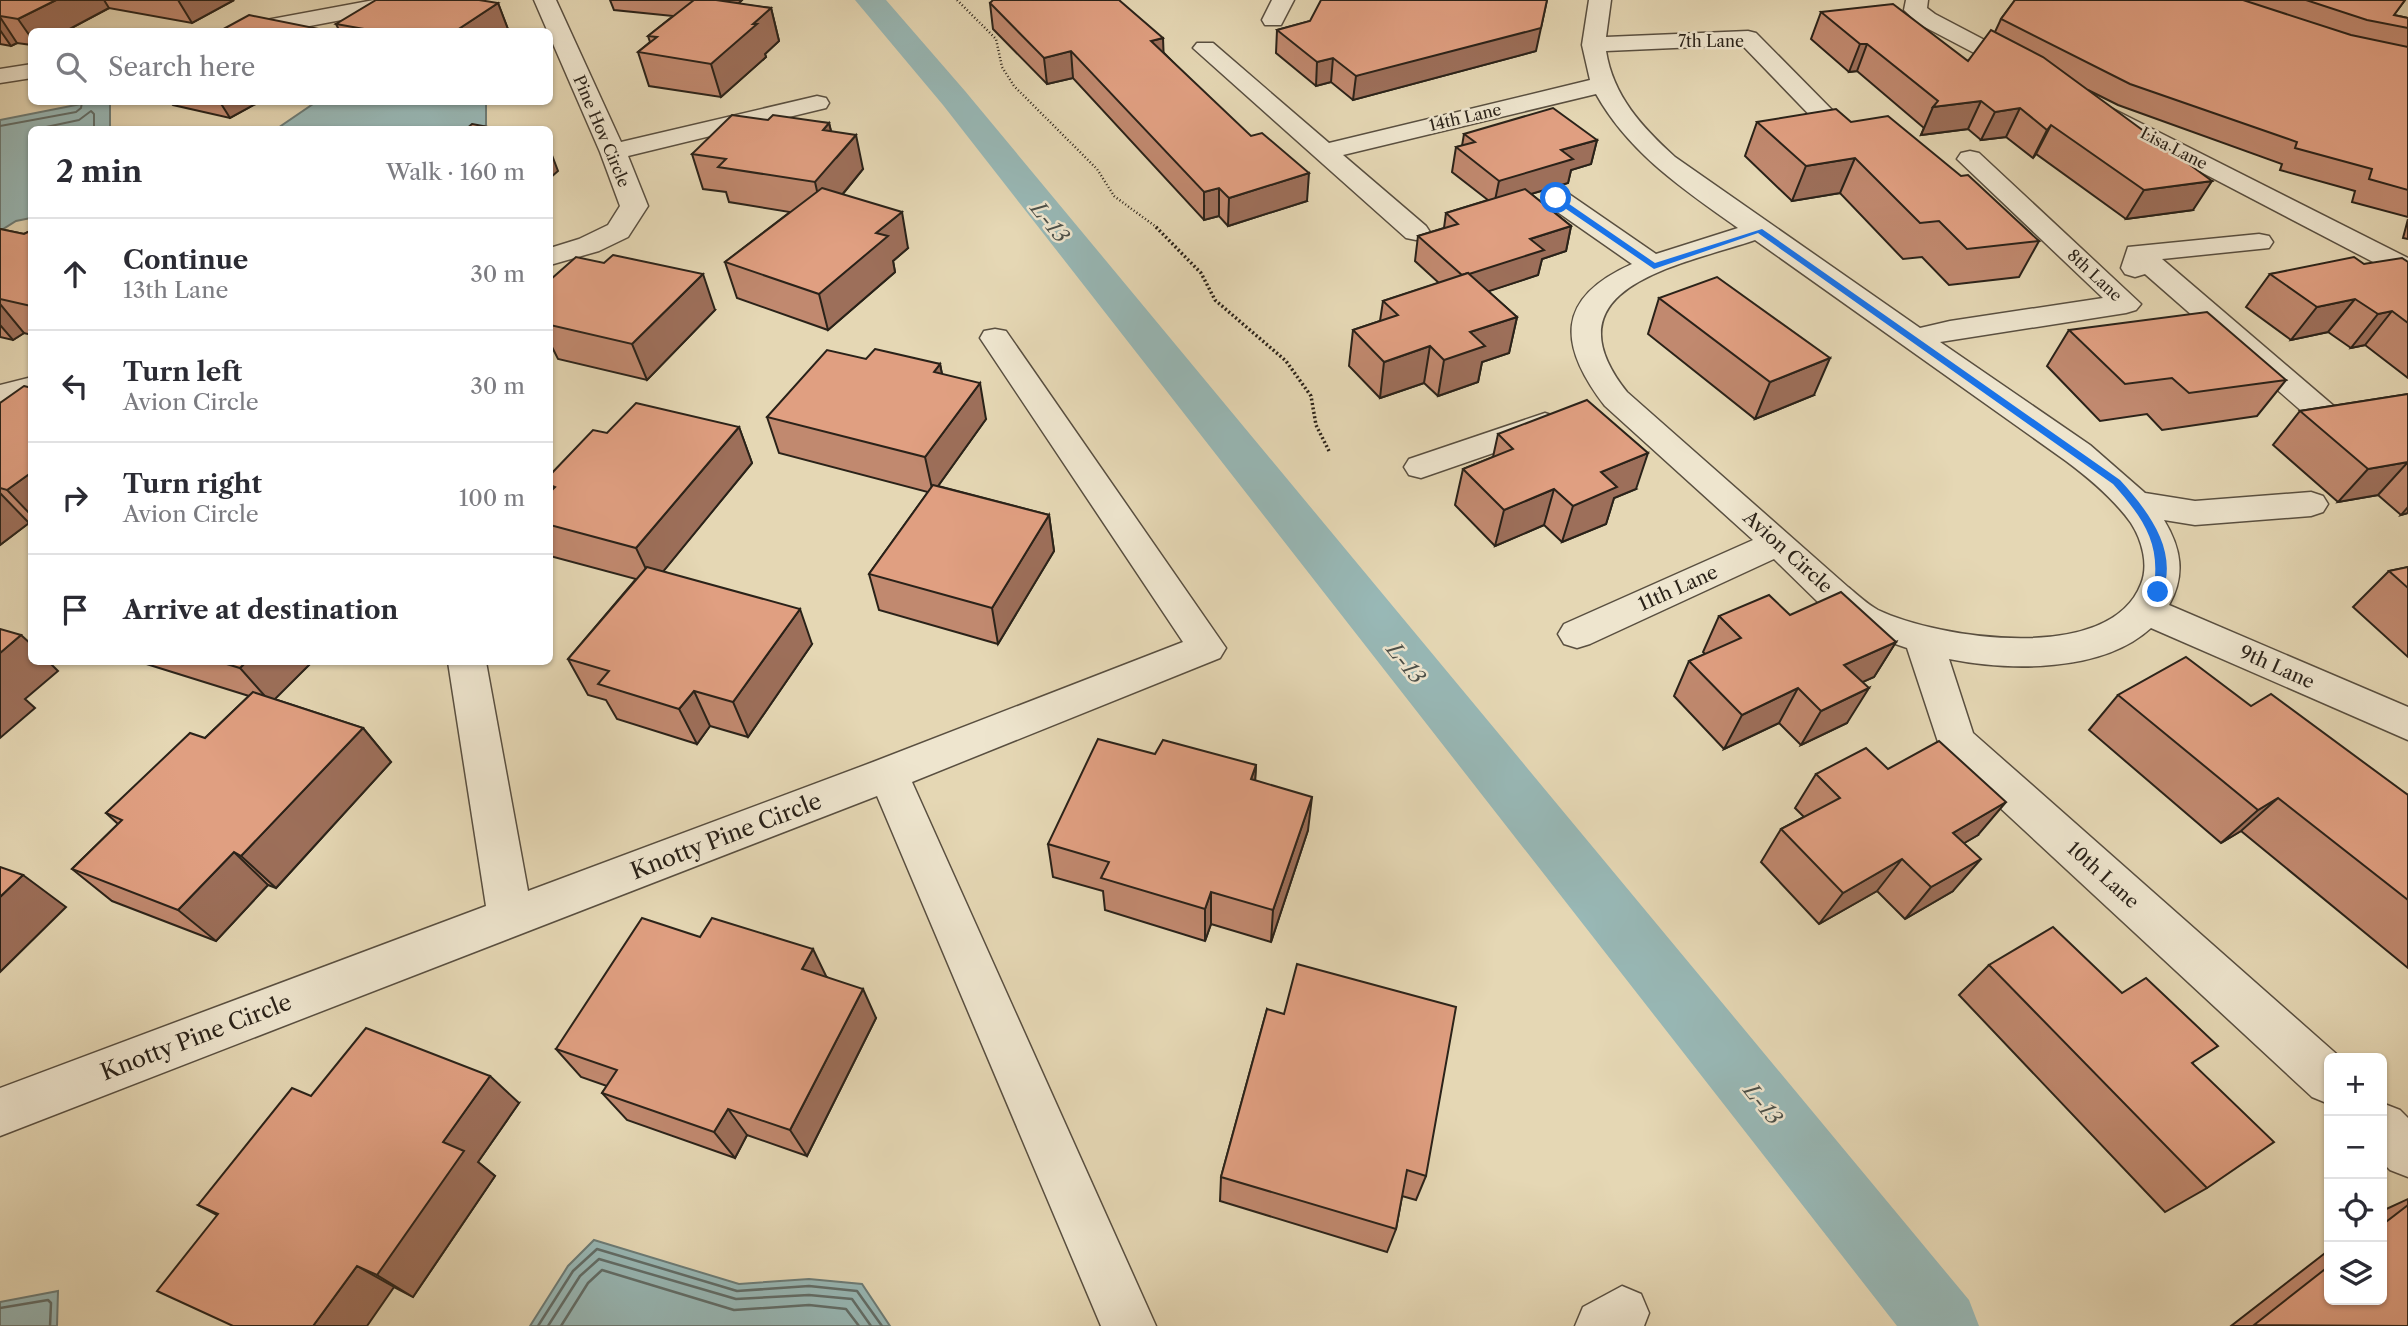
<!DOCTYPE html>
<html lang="en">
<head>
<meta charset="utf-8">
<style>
  :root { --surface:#fff; --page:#f2f2f3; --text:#2b2b33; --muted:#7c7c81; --line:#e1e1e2 }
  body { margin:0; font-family:"Libre Caslon Text",serif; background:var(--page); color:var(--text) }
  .controls { position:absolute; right:21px; bottom:21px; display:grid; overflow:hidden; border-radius:10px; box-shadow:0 2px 5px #0004 }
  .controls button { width:63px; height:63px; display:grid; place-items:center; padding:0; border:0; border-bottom:2px solid var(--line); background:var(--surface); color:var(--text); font:35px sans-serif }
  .stop { position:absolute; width:21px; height:21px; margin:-16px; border:5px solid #1a73e8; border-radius:50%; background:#fff }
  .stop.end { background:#1a73e8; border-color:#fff; box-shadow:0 2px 7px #0008 }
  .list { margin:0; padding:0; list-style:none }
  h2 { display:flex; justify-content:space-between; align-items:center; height:91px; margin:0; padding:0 28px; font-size:30px }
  h2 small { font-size:23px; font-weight:400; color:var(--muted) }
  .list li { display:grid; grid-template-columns:46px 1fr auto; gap:21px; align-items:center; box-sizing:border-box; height:112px; padding:0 28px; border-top:2px solid var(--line) }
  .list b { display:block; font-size:26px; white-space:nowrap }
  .list p { margin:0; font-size:23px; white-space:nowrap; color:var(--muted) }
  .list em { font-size:23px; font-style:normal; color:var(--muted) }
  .icon { flex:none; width:38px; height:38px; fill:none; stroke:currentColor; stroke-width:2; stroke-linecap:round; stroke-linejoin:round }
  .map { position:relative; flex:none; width:2408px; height:1326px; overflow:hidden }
  .search { position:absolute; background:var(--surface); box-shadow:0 2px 5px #0004; left:28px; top:28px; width:525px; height:77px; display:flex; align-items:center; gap:18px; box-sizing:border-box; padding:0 24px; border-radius:10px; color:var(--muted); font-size:26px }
  .panel { position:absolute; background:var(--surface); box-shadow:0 2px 5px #0004; left:28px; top:126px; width:525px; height:539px; border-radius:10px }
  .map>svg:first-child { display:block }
</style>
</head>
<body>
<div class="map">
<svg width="2408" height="1326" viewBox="0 0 2408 1326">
  <rect width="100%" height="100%" fill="#e5d7b4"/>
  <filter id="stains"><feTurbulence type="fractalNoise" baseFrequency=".00286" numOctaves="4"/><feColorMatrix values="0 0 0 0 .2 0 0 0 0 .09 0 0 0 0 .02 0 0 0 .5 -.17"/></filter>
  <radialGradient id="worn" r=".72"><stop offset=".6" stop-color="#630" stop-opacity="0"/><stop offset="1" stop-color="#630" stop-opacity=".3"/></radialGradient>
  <g fill="#98b8b6" stroke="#6c7c77" stroke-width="2">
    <polygon points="91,102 110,102 110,129 32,130 31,218 16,221 0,231 0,120"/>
    <polygon points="316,102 486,102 486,125 481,129 275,130"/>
    <polygon points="594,1240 739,1284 809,1279 862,1284 890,1326 530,1326 568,1266"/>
    <polygon points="58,1291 57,1326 0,1326 0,1302"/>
  </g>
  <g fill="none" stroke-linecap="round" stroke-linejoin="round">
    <g stroke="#616d68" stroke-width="2">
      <polyline points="0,126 76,112 81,108 82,102"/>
      <polyline points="32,130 79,120 91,111 94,114 94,130"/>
    </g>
    <g stroke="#616d68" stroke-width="2.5">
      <polyline points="0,1308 48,1300 51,1303 50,1326"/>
      <polyline points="538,1326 573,1271 597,1249 737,1291 809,1286 857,1291 882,1326"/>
      <polyline points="548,1326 580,1276 599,1259 736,1299 809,1295 852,1299 871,1326"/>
      <polyline points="561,1326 588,1283 602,1270 734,1310 809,1305 846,1309 859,1326"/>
    </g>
    <polygon fill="#98b8b6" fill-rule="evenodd" points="855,0 886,0 965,91 1969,1300 1979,1326 1897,1326 943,105"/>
    <defs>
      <g id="minor">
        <polygon points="374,0 421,0 418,5 410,7 278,32 228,32 231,27 239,25"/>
        <polygon points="534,0 556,0 621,142 817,96 826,98 829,103 826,108 628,156 648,206 628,237 599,251 550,265 550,248 579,239 608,225 620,206 600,152"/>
        <polygon points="1272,0 1294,0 1281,25 1265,25 1262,20"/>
        <path d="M1589,0H1611L1606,37L1748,31L1756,33L1843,121L1847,126L1843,131L1834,134L1825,131L1742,45L1606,51C1613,96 1642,127 1675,157L1920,328L1950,321L2103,298L1957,159L1961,153L1970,151L1979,153L2141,304L2136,310L2126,313L1940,342L2090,445L2145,493L2195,501L2311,492L2323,496L2328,504L2323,512L2311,516L2195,525L2164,520C2181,548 2186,575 2169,605L2408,707V740L2151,628C2102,673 2009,671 1949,659L1973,733L2341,1058H2329V1104L2312,1097L1942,754L1907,648L1849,628L1822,606L1774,559L1590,644L1577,648L1564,644L1558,634L1564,624L1753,540L1605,406C1558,345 1555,298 1632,264L1546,204L1543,198L1546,192L1556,190L1566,192L1656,254L1738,228C1683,189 1629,153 1596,94L1343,155L1426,226L1430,232L1426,238L1416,240L1406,238L1193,48L1197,43H1213L1329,143L1590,80L1582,45ZM1755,240L2066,461C2090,479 2114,499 2131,523C2142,540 2149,565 2141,584C2110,665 1939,639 1878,610C1867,604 1858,595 1848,587L1627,392C1543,286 1683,265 1755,240Z"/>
        <polygon points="1906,0 1928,0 1927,8 1935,14 2034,66 2038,71 2034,76 2018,76 1919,24 1904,10"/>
        <polygon points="32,64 32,78 0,83 0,69"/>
        <polygon points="2101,103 2408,258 2408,278 2398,275 2092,115 2089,110 2092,105"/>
        <polygon points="2259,234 2269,236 2273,242 2269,248 2162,259 2335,407 2340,414 2335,421 2324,424 2313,421 2145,274 2135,277 2125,274 2121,268 2128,247"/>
        <polygon points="995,329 1006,331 1226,648 1220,658 912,782 1156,1326 1101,1326 877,796 0,1136 0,1088 486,906 448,662 486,662 528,891 873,762 1183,642 980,338 984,331"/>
        <polygon points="32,377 32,397 0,405 0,385"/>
        <polygon points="1545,413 1557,417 1561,424 1557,431 1421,478 1409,475 1404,467 1409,459"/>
        <polygon points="2382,1103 2400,1110 2408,1118 2408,1177 2390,1170 2382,1162"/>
        <polygon points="1622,1286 1641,1294 1649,1313 1644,1326 1575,1326 1583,1307"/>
      </g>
    </defs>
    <use href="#minor" stroke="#594f40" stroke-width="3"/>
    <polyline stroke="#2a2219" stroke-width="2.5" stroke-dasharray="1 2.5" stroke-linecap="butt" points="957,0 996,39 1002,67 1014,86 1097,169 1114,196 1159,229"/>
    <polyline stroke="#2a2219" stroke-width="3.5" stroke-dasharray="2 2.5" stroke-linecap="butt" points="1156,227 1201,273 1215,300 1286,361 1311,396 1316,425 1329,451"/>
    <use href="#minor" fill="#eee5ce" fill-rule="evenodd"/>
  </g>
  <g fill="#c1896f" stroke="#2a2219" stroke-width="2">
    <polygon points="0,0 234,0 192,23 109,8 64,32 32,32 32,45 17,43 11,46 0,44"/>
    <polygon points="610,0 742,0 738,4 771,8 779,41 765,54 766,57 721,97 649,86 638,52 650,42 648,36 673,16 614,10"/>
    <polygon points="2015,0 2405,0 2394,15 2408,18 2408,217 2352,202 2355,191 2280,170 2282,164 2118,105 2088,90 2193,210 2126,219 2036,154 2033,158 2006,137 1981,140 1968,129 1921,135 1924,128 1857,71 1849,72 1811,39 1821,12 1968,61 1995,32 2001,19"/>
    <polygon points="498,3 509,32 340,32 336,24"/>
    <polygon points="990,3 1163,52 1307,201 1228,226 1219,216 1204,220 1073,78 1047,84 993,29"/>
    <polygon points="1310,21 1536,51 1353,100 1331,82 1316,86 1276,53 1277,30"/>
    <polygon points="170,102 259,102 230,118 173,105"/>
    <polygon points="768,120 829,123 831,131 863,169 843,194 908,248 893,261 895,272 828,330 737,298 725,262 790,212 729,202 726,192 703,189 692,154"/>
    <polygon points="1757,122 1851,122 2039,241 2019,277 1949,285 1922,257 1903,259 1840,193 1792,201 1745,156"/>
    <polygon points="1464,134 1597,140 1591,164 1571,170 1568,183 1531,194 1571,226 1566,251 1542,259 1538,275 1488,291 1517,317 1509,353 1482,362 1478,382 1438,396 1424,383 1380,398 1349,366 1353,330 1380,321 1383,301 1439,283 1415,261 1418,236 1444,228 1446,213 1488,200 1452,172 1456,147 1462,146"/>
    <polygon points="2408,219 2408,239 2403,238"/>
    <polygon points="0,229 24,234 32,230 32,335 24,333 13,340 0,337"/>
    <polygon points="2408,262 2408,378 2365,345 2351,348 2328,332 2291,340 2246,307 2270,274 2364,264"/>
    <polygon points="550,280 715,310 647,380 558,359 552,347 550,347"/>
    <polygon points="1659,298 1814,395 1755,419 1648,334"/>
    <polygon points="2069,330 2286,380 2257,416 2162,430 2147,414 2100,421 2047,366"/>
    <polygon points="866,359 940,364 942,374 986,419 938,486 1049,515 1054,551 998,644 879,610 869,574 928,492 779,453 767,417"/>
    <polygon points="32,388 32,524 29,523 0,545 0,403"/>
    <polygon points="2408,394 2408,513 2401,515 2378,495 2338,502 2273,445 2300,411"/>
    <polygon points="739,427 752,463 663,571 812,644 748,737 710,726 697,744 617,719 606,700 588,695 568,659 636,579 550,556 550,475 607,433"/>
    <polygon points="1498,434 1636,489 1614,498 1606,524 1562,542 1544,525 1495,546 1455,505 1463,469 1493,457"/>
    <polygon points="2408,567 2408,657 2353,607 2389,571"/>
    <polygon points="1790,615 1896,642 1874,677 1862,682 1847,723 1801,745 1779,723 1724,749 1674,696 1689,661 1705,654 1703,652 1719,616"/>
    <polygon points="140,662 312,662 274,699 363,728 391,762 276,888 268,885 216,941 112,901 72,869 118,824 106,813 205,738 249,696"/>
    <polygon points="2118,695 2251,706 2408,795 2408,968 2241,831 2221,843 2089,730"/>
    <polygon points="1155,754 1256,765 1255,781 1308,830 1271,942 1211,924 1205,941 1105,910 1103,891 1053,877 1048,844"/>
    <polygon points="1888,769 1978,835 1964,843 1953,891 1905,919 1877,891 1819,924 1761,862 1781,829 1804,817 1795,808 1816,774"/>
    <polygon points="1989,965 2193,1063 2207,1188 2165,1212 1959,995"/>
    <polygon points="827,977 876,1018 807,1156 747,1135 735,1158 627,1120 602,1093 607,1086 581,1077 556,1049"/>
    <polygon points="1267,1009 1426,1176 1416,1200 1402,1196 1396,1229 1387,1252 1220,1201 1221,1177"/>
    <polygon points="519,1103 478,1162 495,1176 413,1297 394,1287 217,1215 198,1205"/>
    <polygon points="2408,1199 2408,1326 2231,1326 2329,1250 2329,1300 2382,1300 2382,1211"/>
  </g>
  <g fill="#9d6f5a" stroke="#2a2219" stroke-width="2">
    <polygon points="56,0 104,0 109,8 64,32 32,32 32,39 18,19"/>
    <polygon points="178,0 234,0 192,23"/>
    <polygon points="715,0 742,0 720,21"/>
    <polygon points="1547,0 1536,51 1353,100 1356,76"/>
    <polygon points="498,3 509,32 454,32"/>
    <polygon points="771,8 779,41 765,54 766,57 721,97 711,64 753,24"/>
    <polygon points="0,17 17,43 11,46 0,30"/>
    <polygon points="1163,38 1164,64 1151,41"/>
    <polygon points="1860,44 1867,44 1857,71 1849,72"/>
    <polygon points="1071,51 1073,78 1047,84 1044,58"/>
    <polygon points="1333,58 1331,82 1316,86 1317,62"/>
    <polygon points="1981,101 1968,129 1921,135 1933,107"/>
    <polygon points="220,102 259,102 230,118"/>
    <polygon points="2020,108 2006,137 1981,140 1995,112"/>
    <polygon points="829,123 837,157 856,135 863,169 823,218 815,182 823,130"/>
    <polygon points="2051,125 2036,154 2033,158 2047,130"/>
    <polygon points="1597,140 1591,164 1571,170 1568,183 1494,205 1499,181 1561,150"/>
    <polygon points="550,150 558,171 550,178"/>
    <polygon points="1855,158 1840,193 1792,201 1806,166"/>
    <polygon points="1309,173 1307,201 1228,226 1229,198"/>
    <polygon points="2212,181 2193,210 2126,219 2144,190"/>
    <polygon points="1219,188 1219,216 1204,220 1204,192"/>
    <polygon points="902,212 908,248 893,261 895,272 828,330 819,294 876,233"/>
    <polygon points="1571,226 1566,251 1542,259 1538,275 1459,301 1463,276 1530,239"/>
    <polygon points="703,274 715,310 647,380 632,344"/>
    <polygon points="2355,299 2328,332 2291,340 2317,307"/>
    <polygon points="0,304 24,333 13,340 0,325"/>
    <polygon points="2392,311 2365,345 2351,348 2378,314"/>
    <polygon points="1517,317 1509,353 1482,362 1478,382 1438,396 1444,360 1470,332"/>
    <polygon points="1430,346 1424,383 1380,398 1384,362"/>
    <polygon points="1830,358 1814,395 1755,419 1770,382"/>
    <polygon points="940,364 947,401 934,372"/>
    <polygon points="980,383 986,419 933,493 925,457"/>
    <polygon points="739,427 752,463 653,584 636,548"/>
    <polygon points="1648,453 1636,489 1614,498 1606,524 1562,542 1573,506 1601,472"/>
    <polygon points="2408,462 2378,495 2338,502 2368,469"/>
    <polygon points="32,472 32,516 7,490"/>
    <polygon points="1554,489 1544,525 1495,546 1504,510"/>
    <polygon points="0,493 29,523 0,545"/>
    <polygon points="2408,507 2408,513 2401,515"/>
    <polygon points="1049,515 1054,551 998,644 992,608"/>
    <polygon points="800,609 812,644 748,737 733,702"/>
    <polygon points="21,635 32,645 32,662 49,662 58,671 25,699 35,708 0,738 0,653"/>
    <polygon points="1896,642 1874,677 1823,700 1844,665"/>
    <polygon points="246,662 312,662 271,703 240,668"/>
    <polygon points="1798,688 1779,723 1724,749 1742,715"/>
    <polygon points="1869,688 1847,723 1801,745 1821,711"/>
    <polygon points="694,691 710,726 697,744 679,709"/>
    <polygon points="363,728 391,762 276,888 241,856"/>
    <polygon points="1256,765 1254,799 1251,779"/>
    <polygon points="1312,797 1308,830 1271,942 1273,910"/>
    <polygon points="2278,798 2241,831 2221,843 2258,810"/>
    <polygon points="2006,802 1978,835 1927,865 1953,833"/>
    <polygon points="234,852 268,885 216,941 178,910"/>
    <polygon points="1902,859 1877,891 1819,924 1843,893"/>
    <polygon points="1981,859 1953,891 1905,919 1931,887"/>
    <polygon points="23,875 66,907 0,972 0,897"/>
    <polygon points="1211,892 1211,924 1205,941 1205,909"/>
    <polygon points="813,949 828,980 802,969"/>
    <polygon points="863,989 876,1018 807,1156 790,1130"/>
    <polygon points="490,1076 519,1103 478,1162 495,1176 413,1297 377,1275 443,1142"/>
    <polygon points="728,1109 747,1135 735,1158 714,1132"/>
    <polygon points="357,1266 394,1287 367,1326 313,1326"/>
  </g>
  <g fill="#e09f81" stroke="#2a2219" stroke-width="2">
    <polygon points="0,0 56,0 18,19 0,16"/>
    <polygon points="376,0 479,0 498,3 454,32 381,32 336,24"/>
    <polygon points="694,0 716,0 771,8 753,24 757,24 711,64 638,52 657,37 648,36"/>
    <polygon points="993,0 1119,0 1163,38 1151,41 1251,136 1262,133 1309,173 1229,198 1219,188 1204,192 1071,51 1044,58 990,3"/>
    <polygon points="1321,0 1547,0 1541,28 1356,76 1333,58 1317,62 1277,30 1310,21"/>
    <polygon points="2015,0 2243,0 2351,35 2408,47 2408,190 2369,179 2372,169 2295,148 2297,142 2130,84 2001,19"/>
    <polygon points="2306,0 2405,0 2394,15 2408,18 2408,28 2367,20"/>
    <polygon points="1893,4 1968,61 1991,30 2043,57 2212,181 2144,190 2051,125 2047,130 2020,108 1995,112 1981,101 1933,107 1938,101 1867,44 1860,44 1821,12"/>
    <polygon points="249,15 319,29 315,32 218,32"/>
    <polygon points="1553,108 1597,140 1561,150 1573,159 1499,181 1456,147 1475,142 1464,134"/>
    <polygon points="1836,109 1851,122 1888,116 1961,176 1968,175 2039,241 1967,249 1939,221 1920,223 1855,158 1806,166 1757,122"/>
    <polygon points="732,115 768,120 773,115 829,123 823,130 856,135 815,182 718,167 726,159 692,154"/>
    <polygon points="472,124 504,130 465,130"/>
    <polygon points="822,188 902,212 876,233 888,236 819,294 725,262"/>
    <polygon points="1525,189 1571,226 1530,239 1544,250 1469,274 1468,273 1462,275 1418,236 1458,224 1446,213"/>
    <polygon points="0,229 24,234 32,230 31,306 0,299"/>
    <polygon points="613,255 703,274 632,344 550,325 550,280 576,257 604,263"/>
    <polygon points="2354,257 2364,264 2402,258 2408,262 2408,323 2392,311 2378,314 2355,299 2317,307 2270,274"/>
    <polygon points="1468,273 1517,317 1470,332 1485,346 1444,360 1430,346 1384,362 1353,330 1398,315 1383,301"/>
    <polygon points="1717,277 1830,358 1770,382 1659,298"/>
    <polygon points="2207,312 2286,380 2189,393 2172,378 2125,384 2069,330"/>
    <polygon points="875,349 940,364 934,372 980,383 925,457 767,417 827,350 866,359"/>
    <polygon points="24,386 32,388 32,472 7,490 0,488 0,403"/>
    <polygon points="2408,394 2408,462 2368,469 2300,411"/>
    <polygon points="1587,400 1648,453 1601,472 1617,487 1573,506 1554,489 1504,510 1463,469 1513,449 1498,434"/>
    <polygon points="636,403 739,427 636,548 550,525 550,492 555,487 550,485 550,475 593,430 607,433"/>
    <polygon points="933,485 1049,515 992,608 869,574"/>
    <polygon points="647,567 800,609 733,702 694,691 679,709 598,684 609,671 568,659"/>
    <polygon points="2408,567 2408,588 2389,571"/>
    <polygon points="1841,592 1896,642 1844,665 1869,688 1821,711 1798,688 1742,715 1689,661 1741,638 1719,616 1769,595 1790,615"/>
    <polygon points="0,629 21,635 0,653"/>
    <polygon points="2186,657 2251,706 2271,694 2408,795 2408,900 2278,798 2258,810 2118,695"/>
    <polygon points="220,662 246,662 240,668"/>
    <polygon points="253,692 363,728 241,856 234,852 178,910 72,869 122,820 106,813 190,733 205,738"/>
    <polygon points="1098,739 1155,754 1163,740 1256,765 1251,779 1312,797 1273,910 1211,892 1205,909 1101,878 1109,862 1048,844"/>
    <polygon points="1939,741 2006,802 1953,833 1981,859 1931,887 1902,859 1843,893 1781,829 1840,798 1816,774 1866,748 1888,769"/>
    <polygon points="0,867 23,875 0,897"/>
    <polygon points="642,918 700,937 712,918 813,949 802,969 863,989 790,1130 728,1109 714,1132 602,1093 617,1070 556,1049"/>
    <polygon points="2053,927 2122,993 2146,978 2218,1046 2192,1063 2274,1142 2207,1188 1989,965"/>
    <polygon points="1297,964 1456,1007 1426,1176 1407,1170 1396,1229 1221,1177 1267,1009 1284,1014"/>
    <polygon points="366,1028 490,1076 443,1142 464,1151 377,1275 357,1266 313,1326 233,1326 157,1291 218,1214 198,1205 292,1088 311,1096"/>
    <polygon points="2408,1205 2408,1326 2254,1325 2329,1266 2329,1300 2382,1300 2382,1225"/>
  </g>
  <path fill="#1a73e8" d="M1553,197H1559L1655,263L1762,229L2120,480C2148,511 2179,550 2162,594H2154L2153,592C2162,544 2144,519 2113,484L1758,233L1654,269L1553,200Z"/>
  <g text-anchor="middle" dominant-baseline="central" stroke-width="5" stroke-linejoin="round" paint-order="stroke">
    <g font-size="16" fill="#2a2219" stroke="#eee5ce">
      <text x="1711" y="41">7th Lane</text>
      <text transform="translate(1465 117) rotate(-13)">14th Lane</text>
      <text transform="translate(602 131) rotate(67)">Pine Hov Circle</text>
      <text transform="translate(2174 148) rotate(27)">Lisa Lane</text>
      <text transform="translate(2095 275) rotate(43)">8th Lane</text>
    </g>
    <g font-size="19" fill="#2a2219" stroke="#eee5ce">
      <text transform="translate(1788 552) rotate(42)">Avion Circle</text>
      <text transform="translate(1678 588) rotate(-24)">11th Lane</text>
      <text transform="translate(2277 667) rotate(24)">9th Lane</text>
      <text transform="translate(2103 875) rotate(42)">10th Lane</text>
    </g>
    <g font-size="21" font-style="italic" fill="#4b4f48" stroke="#eee5ce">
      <text transform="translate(1050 222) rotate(51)">L-13</text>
      <text transform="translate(1406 663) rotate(51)">L-13</text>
      <text transform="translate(1763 1104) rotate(51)">L-13</text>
    </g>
    <g font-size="23" fill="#2a2219" stroke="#eee5ce">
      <text transform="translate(726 836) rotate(-21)">Knotty Pine Circle</text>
      <text transform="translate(196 1037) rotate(-21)">Knotty Pine Circle</text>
    </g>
  </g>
  <rect width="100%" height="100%" filter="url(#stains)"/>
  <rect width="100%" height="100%" fill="url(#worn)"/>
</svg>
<div class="controls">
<button>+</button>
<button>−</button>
<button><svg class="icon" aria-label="locate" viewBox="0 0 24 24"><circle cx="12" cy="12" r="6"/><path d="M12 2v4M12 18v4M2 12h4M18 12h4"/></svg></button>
<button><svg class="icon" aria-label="layers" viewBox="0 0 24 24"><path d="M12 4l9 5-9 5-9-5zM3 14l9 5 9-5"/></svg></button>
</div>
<div class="stop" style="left:1556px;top:198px"></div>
<div class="stop end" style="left:2158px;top:592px"></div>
<div class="search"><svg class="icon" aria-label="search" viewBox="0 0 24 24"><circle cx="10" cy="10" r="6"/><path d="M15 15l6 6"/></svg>Search here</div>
<section class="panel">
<h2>2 min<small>Walk · 160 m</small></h2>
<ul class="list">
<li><svg class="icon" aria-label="ahead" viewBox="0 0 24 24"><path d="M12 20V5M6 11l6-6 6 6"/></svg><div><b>Continue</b><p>13th Lane</p></div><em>30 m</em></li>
<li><svg class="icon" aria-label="left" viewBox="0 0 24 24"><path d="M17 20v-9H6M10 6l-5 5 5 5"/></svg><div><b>Turn left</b><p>Avion Circle</p></div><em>30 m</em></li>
<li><svg class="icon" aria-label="right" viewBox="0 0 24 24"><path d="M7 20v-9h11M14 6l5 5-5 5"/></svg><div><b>Turn right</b><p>Avion Circle</p></div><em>100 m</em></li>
<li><svg class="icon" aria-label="arrive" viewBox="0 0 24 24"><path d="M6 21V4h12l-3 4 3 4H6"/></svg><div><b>Arrive at destination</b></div></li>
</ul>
</section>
</div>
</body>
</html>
